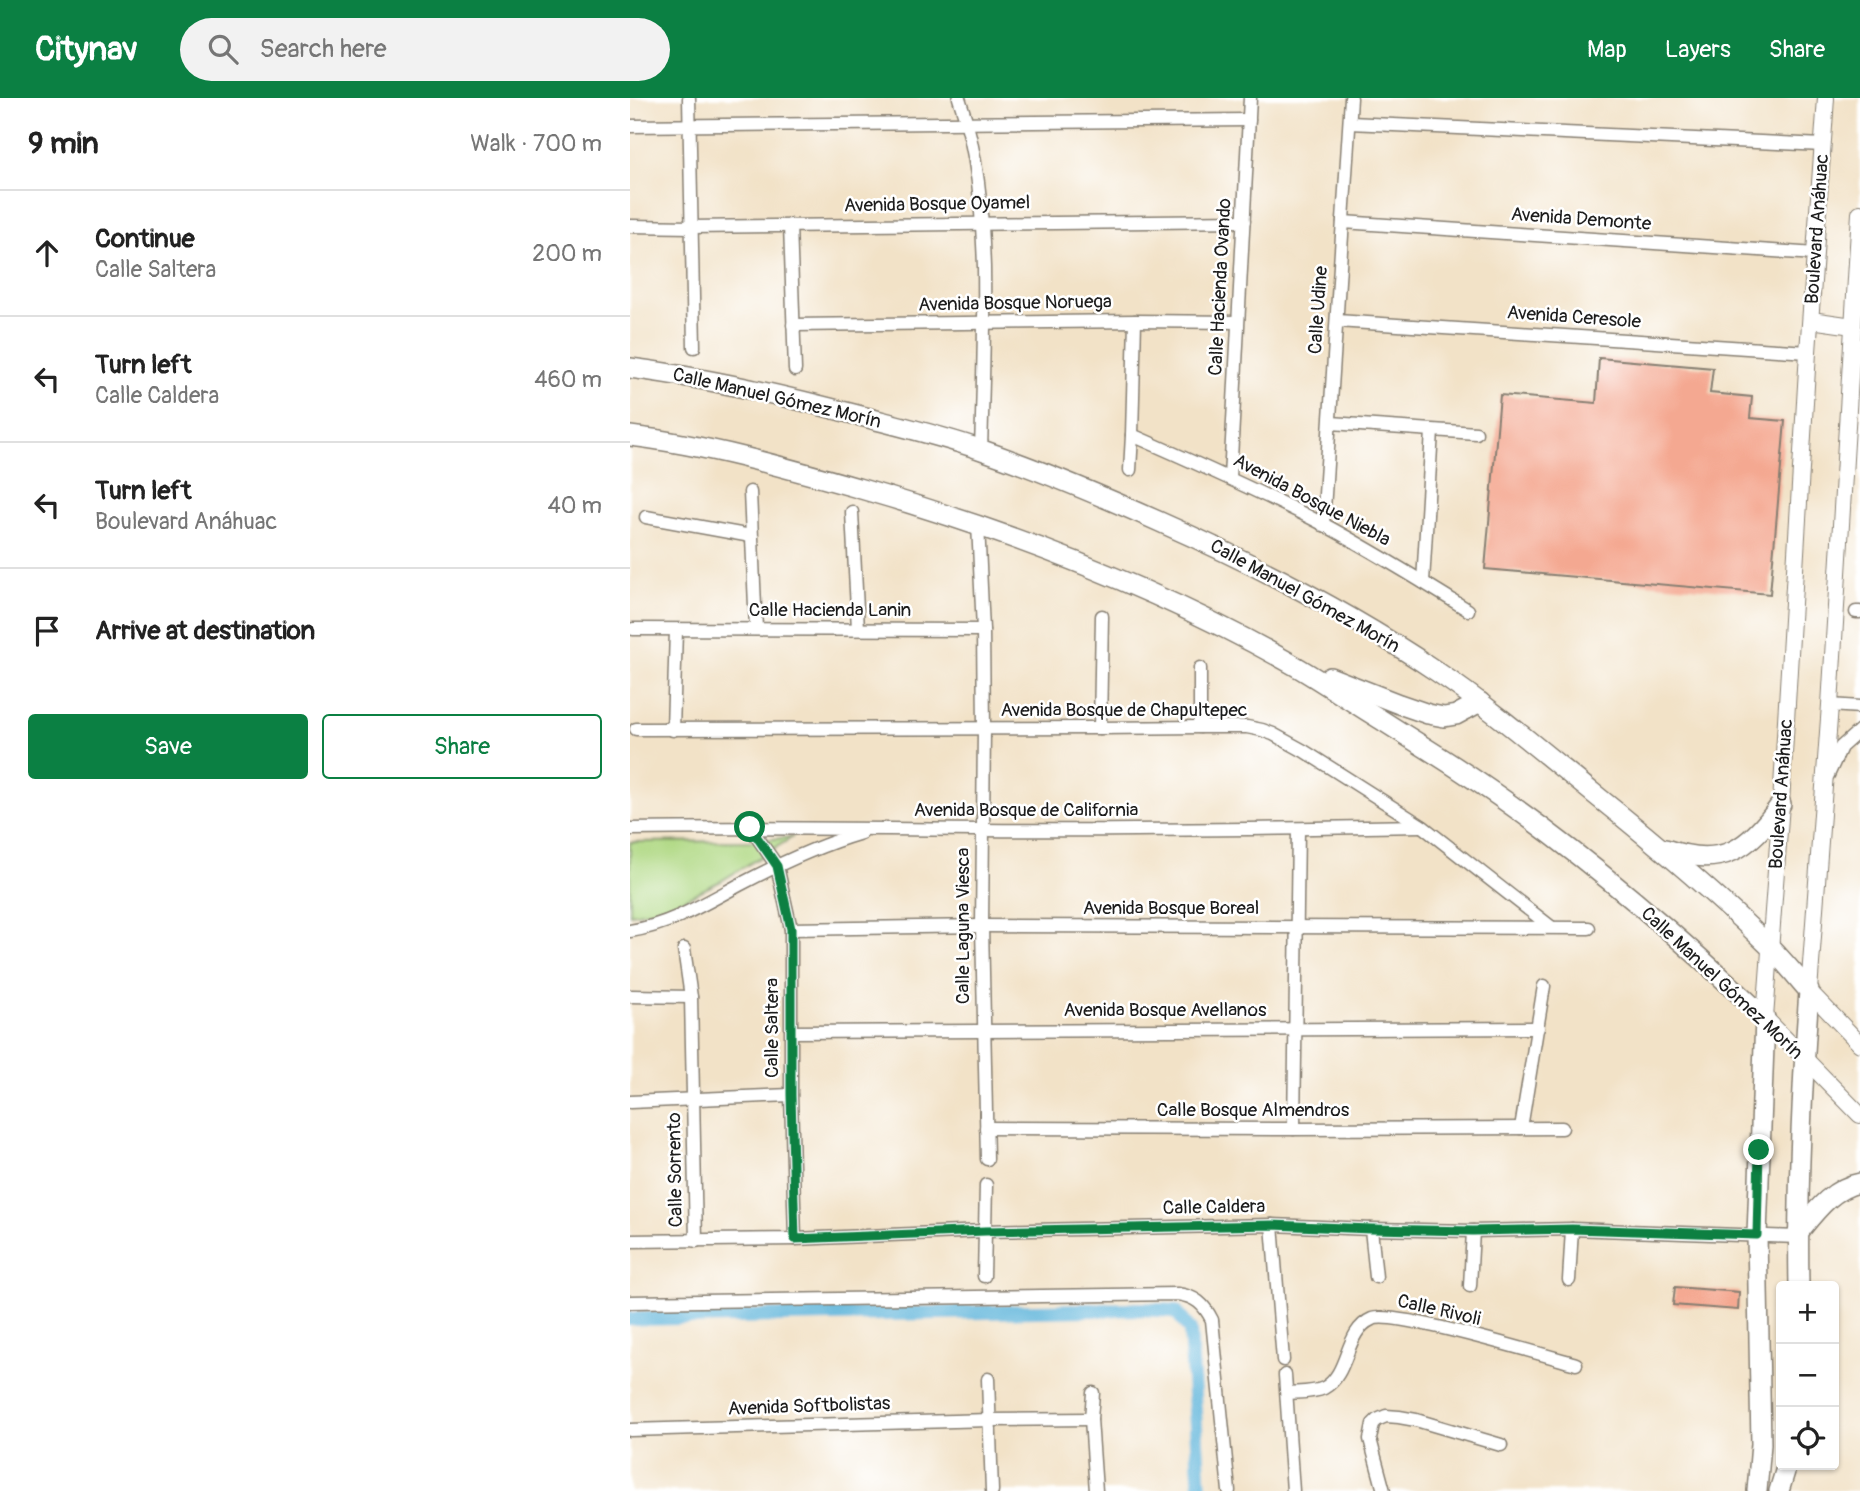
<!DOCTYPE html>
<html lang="en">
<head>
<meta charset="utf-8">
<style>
  :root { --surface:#fff; --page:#f2f2f2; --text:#222; --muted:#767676; --line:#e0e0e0; --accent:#0b8043 }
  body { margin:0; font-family:Pangolin,sans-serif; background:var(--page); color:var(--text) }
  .controls { position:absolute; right:21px; bottom:21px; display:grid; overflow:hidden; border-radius:7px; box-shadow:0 2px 5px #0004 }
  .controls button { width:63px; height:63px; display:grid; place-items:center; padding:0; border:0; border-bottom:2px solid var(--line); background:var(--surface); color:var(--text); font:35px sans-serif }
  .stop { position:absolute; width:21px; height:21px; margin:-16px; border:5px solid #0b8043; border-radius:50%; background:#fff }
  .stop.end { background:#0b8043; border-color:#fff; box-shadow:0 2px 7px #0008 }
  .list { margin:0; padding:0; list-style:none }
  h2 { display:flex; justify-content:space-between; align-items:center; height:91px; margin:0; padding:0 28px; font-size:30px }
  h2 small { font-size:23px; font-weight:400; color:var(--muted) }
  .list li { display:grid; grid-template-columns:46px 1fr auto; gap:21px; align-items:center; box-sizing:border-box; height:126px; padding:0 28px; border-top:2px solid var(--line) }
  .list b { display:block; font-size:26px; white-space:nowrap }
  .list p { margin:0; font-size:23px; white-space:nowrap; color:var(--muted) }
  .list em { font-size:23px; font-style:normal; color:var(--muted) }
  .actions { display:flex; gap:14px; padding:21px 28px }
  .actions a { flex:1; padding:16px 0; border:2px solid var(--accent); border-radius:7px; text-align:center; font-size:24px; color:var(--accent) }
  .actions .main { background:var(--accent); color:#fff }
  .icon { flex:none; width:38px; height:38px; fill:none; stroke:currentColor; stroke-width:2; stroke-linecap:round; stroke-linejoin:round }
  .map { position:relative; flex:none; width:1230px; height:1393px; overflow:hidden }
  header { display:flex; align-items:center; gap:42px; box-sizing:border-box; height:98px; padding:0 35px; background:var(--accent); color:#fff }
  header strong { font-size:33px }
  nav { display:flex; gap:38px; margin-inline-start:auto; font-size:24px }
  .search { width:490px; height:63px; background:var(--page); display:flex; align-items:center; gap:18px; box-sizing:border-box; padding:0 24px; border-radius:38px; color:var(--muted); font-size:26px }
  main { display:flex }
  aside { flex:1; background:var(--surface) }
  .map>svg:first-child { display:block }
</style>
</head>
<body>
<header>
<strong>Citynav</strong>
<div class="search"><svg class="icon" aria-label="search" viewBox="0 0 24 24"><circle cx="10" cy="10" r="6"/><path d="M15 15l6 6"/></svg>Search here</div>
<nav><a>Map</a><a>Layers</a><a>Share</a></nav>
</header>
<main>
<aside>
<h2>9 min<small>Walk · 700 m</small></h2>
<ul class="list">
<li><svg class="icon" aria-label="ahead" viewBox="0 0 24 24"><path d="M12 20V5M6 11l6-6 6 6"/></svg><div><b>Continue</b><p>Calle Saltera</p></div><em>200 m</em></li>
<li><svg class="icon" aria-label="left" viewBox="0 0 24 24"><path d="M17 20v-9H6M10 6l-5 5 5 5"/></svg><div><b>Turn left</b><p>Calle Caldera</p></div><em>460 m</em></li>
<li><svg class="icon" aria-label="left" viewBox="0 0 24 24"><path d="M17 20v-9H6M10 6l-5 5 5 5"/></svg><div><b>Turn left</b><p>Boulevard Anáhuac</p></div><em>40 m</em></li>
<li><svg class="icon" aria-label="arrive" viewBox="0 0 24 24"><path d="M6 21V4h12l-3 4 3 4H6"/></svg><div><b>Arrive at destination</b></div></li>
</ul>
<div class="actions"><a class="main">Save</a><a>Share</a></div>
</aside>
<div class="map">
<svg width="1230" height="1393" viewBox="0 0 1230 1393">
  <rect width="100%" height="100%" fill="#fff"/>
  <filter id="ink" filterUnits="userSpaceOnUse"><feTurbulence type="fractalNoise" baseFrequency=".0143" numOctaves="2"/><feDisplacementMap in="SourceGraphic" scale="14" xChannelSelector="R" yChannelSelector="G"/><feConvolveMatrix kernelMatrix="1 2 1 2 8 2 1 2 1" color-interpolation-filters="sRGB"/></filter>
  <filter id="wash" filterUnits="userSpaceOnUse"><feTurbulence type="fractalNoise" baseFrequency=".00686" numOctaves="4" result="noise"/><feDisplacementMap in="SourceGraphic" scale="28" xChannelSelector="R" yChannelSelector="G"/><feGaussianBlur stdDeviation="1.57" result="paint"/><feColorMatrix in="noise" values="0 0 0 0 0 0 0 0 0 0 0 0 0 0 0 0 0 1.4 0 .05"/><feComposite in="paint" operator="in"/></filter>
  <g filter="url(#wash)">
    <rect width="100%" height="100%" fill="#f2e2c7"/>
    <polygon fill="#afd882" stroke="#667a4f" stroke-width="2" points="163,739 91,783 34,811 0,816 0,744 123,743"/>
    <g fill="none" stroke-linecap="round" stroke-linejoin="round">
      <polyline stroke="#5cb3d9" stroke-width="14" points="0,1221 511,1211 546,1213 560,1232 570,1393"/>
    </g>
    <g id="blocks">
      <g fill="#f4a891">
        <polygon points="969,260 1083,270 1080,295 1122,299 1120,320 1155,323 1140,496 855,471 870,297 966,305"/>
        <polygon points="1045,1189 1109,1194 1108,1212 1043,1207"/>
      </g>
    </g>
  </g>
  <g filter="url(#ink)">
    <use href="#blocks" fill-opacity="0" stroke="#877f72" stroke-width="2"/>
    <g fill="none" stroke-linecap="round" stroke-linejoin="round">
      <defs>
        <g id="street">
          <polyline points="59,0 64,249"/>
          <path d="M329,0C348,54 352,112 354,169C355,230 353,290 351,351"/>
          <polyline points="720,25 1193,47"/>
          <polyline points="0,28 619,22"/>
          <polyline points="713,124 1186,156"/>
          <polyline points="160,127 165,272"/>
          <polyline points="0,128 61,129 614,123"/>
          <polyline points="707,223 1178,254"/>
          <polyline points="163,227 505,223 607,224"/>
          <polyline points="701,325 846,335"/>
          <path d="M502,337C566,365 629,393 691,425C741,452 790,482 838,512"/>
          <polyline points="500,372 502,337 505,223"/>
          <polyline points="600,380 620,0"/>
          <polyline points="120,394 126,531"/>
          <polyline points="222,414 228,531"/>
          <polyline points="16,419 121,438"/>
          <polyline points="348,426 353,532 354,631 352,828 357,1061"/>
          <polyline points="693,427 721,0"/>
          <polyline points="793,484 802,333"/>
          <polyline points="1226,514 1230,514"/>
          <polyline points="3,531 353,532"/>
          <polyline points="570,570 570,629"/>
          <polyline points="1200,607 1230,609"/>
          <polyline points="470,630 472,518"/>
          <polyline points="6,631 470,630 570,629 617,629 632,632 643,636 674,653 792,728 921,829"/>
          <polyline points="43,632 46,532"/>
          <polyline points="1198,677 1211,649 1230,632"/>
          <polyline points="120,729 147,768 161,831 161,997 165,1141"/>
          <path d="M0,731C117,729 234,731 351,732C498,733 645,731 791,728"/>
          <polyline points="161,831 352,828 959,830"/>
          <path d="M0,833C41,827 77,804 113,785C151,765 190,747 231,735"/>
          <polyline points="54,851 61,899 66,1143"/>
          <polyline points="0,898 61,899"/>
          <polyline points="162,934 908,930"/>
          <polyline points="0,1004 161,997"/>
          <polyline points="356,1030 664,1031 932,1030"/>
          <polyline points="891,1030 914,888"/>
          <polyline points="664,1031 668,731"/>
          <polyline points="642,1127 653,1262"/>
          <polyline points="741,1131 746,1179"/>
          <polyline points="0,1143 165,1141 354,1133 642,1127 741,1131 843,1133 942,1131 1168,1139"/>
          <polyline points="354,1178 356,1087"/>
          <polyline points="939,1182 942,1131"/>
          <polyline points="840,1188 843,1133"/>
          <path d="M0,1204L547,1196C565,1198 574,1206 582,1222L599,1393"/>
          <polyline points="655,1277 663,1393"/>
          <polyline points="358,1281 362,1393"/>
          <polyline points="463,1295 461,1321 466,1393"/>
          <path d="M657,1295C669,1294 683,1295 694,1290C720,1276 714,1233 742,1221C764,1212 914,1257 946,1266"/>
          <polyline points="0,1332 360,1322 461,1321"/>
          <polyline points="754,1393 740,1341 743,1326 747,1322 756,1318 769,1319 786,1322 871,1347"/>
        </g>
        <g id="secondary">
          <polyline points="1196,0 1178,254 1151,706 1135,920 1230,1017"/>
          <polyline points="1230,115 1200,607 1179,893 1230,946"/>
          <polyline points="1181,222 1223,228"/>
        </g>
        <g id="primary">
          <path d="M0,270C77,280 152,297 227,317C269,328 312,338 352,352C413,373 472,398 530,424C625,466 720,515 806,573C861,610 911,653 963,695C1023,743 1083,793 1138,847C1153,862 1166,878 1179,893C1172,991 1167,1090 1169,1188"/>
          <path d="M0,338C77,347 154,369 228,390C378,433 526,489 662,566C692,583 720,603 750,621C775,637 801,653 827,670C937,742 1039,829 1135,920L1127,1137L1131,1346L1127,1393"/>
          <polyline points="700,579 769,606 798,616 814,619 826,617 850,604"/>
          <path d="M1035,751C1092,771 1118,752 1151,706"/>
          <path d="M1168,1135C1185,1114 1202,1090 1230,1085"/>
          <polyline points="1149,1393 1157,1367"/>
        </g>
      </defs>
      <use href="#street" stroke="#877f72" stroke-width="15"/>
      <use href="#secondary" stroke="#877f72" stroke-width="18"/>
      <use href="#primary" stroke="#877f72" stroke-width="22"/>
      <use href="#street" stroke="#fff" stroke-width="12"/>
      <use href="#secondary" stroke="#fff" stroke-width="16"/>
      <use href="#primary" stroke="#fff" stroke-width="19"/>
    </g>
  </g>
  <g fill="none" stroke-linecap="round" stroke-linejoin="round" filter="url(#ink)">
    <polyline stroke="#0b8043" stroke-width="9" points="120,729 147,768 161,831 161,997 165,1141 355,1133 642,1127 741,1131 843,1133 942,1131 1127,1137 1129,1052"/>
  </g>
  <g text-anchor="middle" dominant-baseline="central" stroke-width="5" stroke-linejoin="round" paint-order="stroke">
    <g font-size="19" fill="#1c1c1c" stroke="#fff">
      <text transform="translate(307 106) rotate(-1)">Avenida Bosque Oyamel</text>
      <text transform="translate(951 121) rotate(4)">Avenida Demonte</text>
      <text transform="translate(1187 131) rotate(-86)">Boulevard Anáhuac</text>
      <text transform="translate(590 189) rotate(-87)">Calle Hacienda Ovando</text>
      <text transform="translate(385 205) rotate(-1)">Avenida Bosque Noruega</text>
      <text transform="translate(688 212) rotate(-86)">Calle Udine</text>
      <text transform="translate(944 219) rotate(4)">Avenida Ceresole</text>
      <text transform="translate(147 300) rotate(13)">Calle Manuel Gómez Morín</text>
      <text transform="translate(682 402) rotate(28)">Avenida Bosque Niebla</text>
      <text transform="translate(675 498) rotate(29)">Calle Manuel Gómez Morín</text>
      <text x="200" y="512">Calle Hacienda Lanin</text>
      <text x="494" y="612">Avenida Bosque de Chapultepec</text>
      <text transform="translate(1151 696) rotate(-86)">Boulevard Anáhuac</text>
      <text x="396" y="712">Avenida Bosque de California</text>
      <text x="541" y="810">Avenida Bosque Boreal</text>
      <text transform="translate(333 828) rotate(-90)">Calle Laguna Viesca</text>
      <text transform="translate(1092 885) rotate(43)">Calle Manuel Gómez Morín</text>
      <text x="535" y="912">Avenida Bosque Avellanos</text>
      <text transform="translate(142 930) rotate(-90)">Calle Saltera</text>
      <text x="623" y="1012">Calle Bosque Almendros</text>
      <text transform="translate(45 1072) rotate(-91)">Calle Sorrento</text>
      <text transform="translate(584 1109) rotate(-1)">Calle Caldera</text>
      <text transform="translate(809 1212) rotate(13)">Calle Rivoli</text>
      <text transform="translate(179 1308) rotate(-2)">Avenida Softbolistas</text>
    </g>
  </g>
</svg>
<div class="controls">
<button>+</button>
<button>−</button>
<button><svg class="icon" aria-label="locate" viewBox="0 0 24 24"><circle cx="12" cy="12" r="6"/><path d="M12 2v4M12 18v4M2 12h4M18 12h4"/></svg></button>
</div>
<div class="stop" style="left:120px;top:729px"></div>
<div class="stop end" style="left:1129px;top:1052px"></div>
</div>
</main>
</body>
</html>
